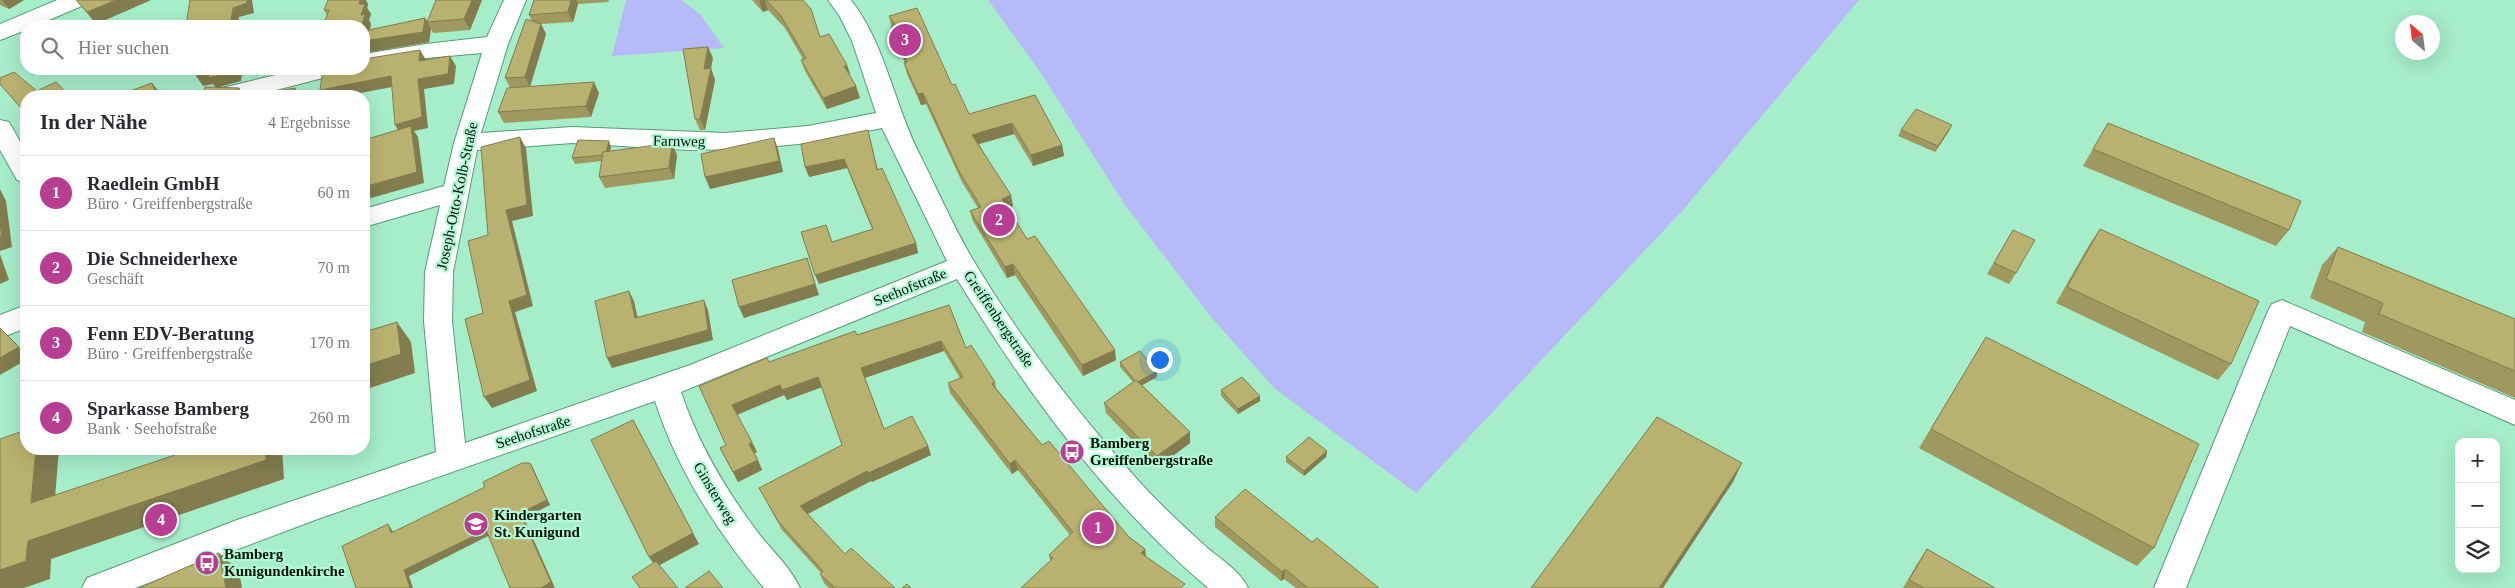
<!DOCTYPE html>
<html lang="de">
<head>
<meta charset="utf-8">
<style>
  :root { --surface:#fff; --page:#f7f7f7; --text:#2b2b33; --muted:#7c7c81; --line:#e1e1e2; --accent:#b73e92 }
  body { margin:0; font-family:"Times New Roman",serif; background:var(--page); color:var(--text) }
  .controls { position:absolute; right:15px; bottom:15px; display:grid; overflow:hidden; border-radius:10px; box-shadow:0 5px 20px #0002 }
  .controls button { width:45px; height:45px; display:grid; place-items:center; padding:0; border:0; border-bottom:1px solid var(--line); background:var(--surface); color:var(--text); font:25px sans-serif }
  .compass { position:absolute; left:2395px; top:15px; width:45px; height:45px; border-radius:50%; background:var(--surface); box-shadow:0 5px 20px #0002; rotate:332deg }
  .you { position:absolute; left:1159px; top:359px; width:18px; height:18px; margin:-12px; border:4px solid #fff; border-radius:50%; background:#1a73e8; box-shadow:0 0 0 8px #1a73e833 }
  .badge { display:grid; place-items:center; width:32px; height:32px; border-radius:50%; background:var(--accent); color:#fff; font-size:16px; font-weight:700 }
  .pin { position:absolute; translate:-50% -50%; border:2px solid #fff; box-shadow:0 1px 5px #0006 }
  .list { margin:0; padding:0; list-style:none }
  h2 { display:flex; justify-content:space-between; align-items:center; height:65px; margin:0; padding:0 20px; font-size:21px }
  h2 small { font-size:16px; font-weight:400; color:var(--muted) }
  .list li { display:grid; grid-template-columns:32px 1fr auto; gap:15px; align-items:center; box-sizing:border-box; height:75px; padding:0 20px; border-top:1px solid var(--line) }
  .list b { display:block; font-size:19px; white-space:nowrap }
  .list p { margin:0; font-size:16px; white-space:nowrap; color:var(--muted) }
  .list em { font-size:16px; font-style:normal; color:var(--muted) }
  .icon { flex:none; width:28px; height:28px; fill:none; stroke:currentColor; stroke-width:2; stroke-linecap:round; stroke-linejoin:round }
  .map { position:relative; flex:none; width:2515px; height:588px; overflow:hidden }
  .search { position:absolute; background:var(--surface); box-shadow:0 5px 20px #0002; left:20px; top:20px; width:350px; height:55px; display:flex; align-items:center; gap:12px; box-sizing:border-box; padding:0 18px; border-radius:20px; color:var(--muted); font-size:19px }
  .panel { position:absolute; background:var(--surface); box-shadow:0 5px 20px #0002; left:20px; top:90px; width:350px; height:365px; border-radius:20px }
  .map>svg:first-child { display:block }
</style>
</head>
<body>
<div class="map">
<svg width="2515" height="588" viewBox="0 0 2515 588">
  <rect width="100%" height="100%" fill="#a6edc9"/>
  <g fill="#b7baf9">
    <polygon points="626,0 681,0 700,14 724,48 612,56"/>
    <polygon points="988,0 1859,0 1683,210 1416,493 1274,388 1211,317 1125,205 1038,69"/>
  </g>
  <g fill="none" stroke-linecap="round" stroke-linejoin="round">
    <defs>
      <g id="minor">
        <polygon points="57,0 87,0 84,5 35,26 26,26 26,30 0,40 0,24"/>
        <path d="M504,0H526L508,44L481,133L572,127L725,133L808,126L876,113L852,41L839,15L828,0H851C886,45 894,105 920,155C936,187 951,221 969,253C1014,330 1069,402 1128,469C1151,496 1177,520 1203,544C1218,558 1239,569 1248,588H1208C1106,501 1027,393 957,279L681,392C698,443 724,487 756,530C770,549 790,566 800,588H764C718,533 677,470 655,401L315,520L135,588H82L87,578L237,520L436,452L424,321L425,272L440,205L364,227V209L444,186L454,143L482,53L426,58L364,70L361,69H364V54L426,44L487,37ZM882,128L947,261L690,365L465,443L452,321L453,272L477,150L572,143L687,150L746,149L808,143Z"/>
        <polygon points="300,69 342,69 338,74 253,96 211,96 214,90"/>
        <polygon points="0,120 9,122 26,152 26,183 17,180 0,150"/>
        <polygon points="2282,300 2515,400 2515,425 2290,326 2186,588 2154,588 2268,311 2272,304"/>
        <polygon points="26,305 26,328 0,338 0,315"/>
      </g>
    </defs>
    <use href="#minor" stroke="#569c7b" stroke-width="2"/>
    <use href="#minor" fill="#fff" fill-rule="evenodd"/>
  </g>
  <g fill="#9f985f">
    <polygon points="0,0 24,0 9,9 0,5"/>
    <polygon points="76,0 151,0 96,24"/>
    <polygon points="482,0 470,30 433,33 431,29 429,42 364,53 327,15 324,10 368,4 367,8 371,14 369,20 371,24 370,30 425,18 427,21"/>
    <polygon points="534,0 609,0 608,2 578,4 573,22 541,24 546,34 530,86 599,93 591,117 504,123 498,112 510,87 505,78 532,21 529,15"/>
    <polygon points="752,0 803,0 820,37 850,76 856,86 860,98 827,109 805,71 801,60 803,59 785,28 768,10 763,12"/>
    <polygon points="889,16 952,85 969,114 1035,95 1062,145 1064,156 1033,166 1014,134 979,144 1013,206 1008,208 1027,239 1116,360 1083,376 1015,275 1007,278 973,221 970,211 978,208 962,182 926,104 921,105 907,74 904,63 905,63 894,38"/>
    <polygon points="713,58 711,69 715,80 705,130 700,130 695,119"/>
    <polygon points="2108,123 2289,230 2276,246 2083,166"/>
    <polygon points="868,130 878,170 916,243 918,253 819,284 872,229 847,168 809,177"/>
    <polygon points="1901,130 1949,131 1935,152 1898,136"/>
    <polygon points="611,147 610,151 677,155 674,179 605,188 599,177 602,161 575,164 572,158"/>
    <polygon points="2100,229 2231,364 2218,380 2056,303 2089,245"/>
    <polygon points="2013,230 2016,273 2009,284 1987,274"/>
    <polygon points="2338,247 2515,319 2515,398 2362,332 2365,322 2310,298 2322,265"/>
    <polygon points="949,305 966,348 995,382 996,388 1042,445 1129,537 1145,549 1146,556 1050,560 1049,555 1070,535 1018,470 1012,474 950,393 948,383 960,378 944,351 865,378 884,429 928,446 931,455 872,482 871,481 808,514 845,554 895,588 829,588 824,583 820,574 821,573 782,530 759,488 842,445 822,387 787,400 784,395 737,415 757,452 754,453 762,470 738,482 720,448 726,445 699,386 769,362 857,335"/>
    <polygon points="1986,337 2154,548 2137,566 1919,448"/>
    <polygon points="1120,362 1157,377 1142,385 1190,432 1190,443 1158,467 1106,413 1104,403 1133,382 1120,367"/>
    <polygon points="1221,390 1260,401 1238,414 1221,396"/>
    <polygon points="1327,451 1326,457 1304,476 1286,462 1286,457"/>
    <polygon points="1215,517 1312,542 1379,588 1296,588 1284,579 1281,581 1215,527"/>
    <polygon points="1927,549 1995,588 1903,588 1917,564"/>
  </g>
  <g fill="#827c4e">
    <polygon points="2,0 24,0 9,9"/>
    <polygon points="116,0 151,0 96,24 87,12"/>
    <polygon points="247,0 252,0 254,13 239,17 238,26 230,26 233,8"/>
    <polygon points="360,0 366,0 368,4 367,8 371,14 369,20 371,24 369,31 425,18 431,29 429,42 364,53 364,31 362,25 359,4"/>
    <polygon points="472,0 482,0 470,30 464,19"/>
    <polygon points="571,0 576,0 578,4 573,22 568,12"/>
    <polygon points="761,0 765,0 768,10 763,12 759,1"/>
    <polygon points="330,20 328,26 325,21"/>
    <polygon points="541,24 546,34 530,87 525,77"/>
    <polygon points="708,47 713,58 708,80 704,69"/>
    <polygon points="420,50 426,60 419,61"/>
    <polygon points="450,56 456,66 454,84 424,89 428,128 414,131 418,137 424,183 364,200 364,187 401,135 395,125 418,79"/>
    <polygon points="847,65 851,76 844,66"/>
    <polygon points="711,68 715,80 705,130 700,119"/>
    <polygon points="234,69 243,69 241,81 216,88 213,84 203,86 196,76"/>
    <polygon points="391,76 397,86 345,96 325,96 320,90"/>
    <polygon points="594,82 599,93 591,117 586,106"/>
    <polygon points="152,83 160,93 161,96 157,96"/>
    <polygon points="856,86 860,98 827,109 823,98"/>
    <polygon points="239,88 245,96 237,96"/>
    <polygon points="295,88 301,96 294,96"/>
    <polygon points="923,93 926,104 921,105 918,94"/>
    <polygon points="1012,123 1014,134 975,145 972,135"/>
    <polygon points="1952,125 1949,131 1935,152 1938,146"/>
    <polygon points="520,137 526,148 533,216 512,221 533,306 515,312 537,391 492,408 484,397 509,301 506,210"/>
    <polygon points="774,138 778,149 783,172 710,189 705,177"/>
    <polygon points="609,141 611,147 608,160 605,154"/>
    <polygon points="672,143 677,155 674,179 669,168"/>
    <polygon points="1062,145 1064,156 1033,166 1031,155"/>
    <polygon points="844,159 847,168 809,177 805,167"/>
    <polygon points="0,189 6,201 12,247 0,251"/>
    <polygon points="1011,195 1013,206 1004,210 1002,199"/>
    <polygon points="916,243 918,253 819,284 815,275"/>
    <polygon points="0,254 9,280 0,284"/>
    <polygon points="807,258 819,295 744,318 739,307"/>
    <polygon points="1013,264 1015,275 1007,278 1005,267"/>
    <polygon points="629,291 634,301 640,328 635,318"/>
    <polygon points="704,300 708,310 713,340 612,368 607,358"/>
    <polygon points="397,322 411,342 415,373 364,390 364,366"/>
    <polygon points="0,328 26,354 26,360 0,375"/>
    <polygon points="941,341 944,351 864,378 861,368"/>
    <polygon points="1115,350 1116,360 1083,376 1082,365"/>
    <polygon points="1157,371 1157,377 1137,388 1136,382"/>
    <polygon points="818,377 822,387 787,400 782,390"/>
    <polygon points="780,385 784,395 736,415 732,405"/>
    <polygon points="1260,396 1260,401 1238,414 1238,409"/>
    <polygon points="633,420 699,544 656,567 649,557"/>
    <polygon points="1190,432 1190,443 1158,467 1157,456"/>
    <polygon points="752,442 757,452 753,454 749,444"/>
    <polygon points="928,446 931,455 872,482 868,473"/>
    <polygon points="36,449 59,449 53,522 31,503"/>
    <polygon points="266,449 282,449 284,479 51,559 50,579 24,588 0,588 0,570 28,541"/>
    <polygon points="1327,451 1326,457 1304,476 1304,471"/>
    <polygon points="758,460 762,470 738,482 733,472"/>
    <polygon points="1015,460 1018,470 1012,474 1010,464"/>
    <polygon points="530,463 533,468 550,505 524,518 555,588 541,588 520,513"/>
    <polygon points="1742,463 1733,482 1663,588 1659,588"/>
    <polygon points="867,471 871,481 805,515 800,506"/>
    <polygon points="388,524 392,530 396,538 391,533"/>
    <polygon points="486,530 490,535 409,576 413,588 410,588 404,570"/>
    <polygon points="1145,549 1146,558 1141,553"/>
    <polygon points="219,553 239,571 242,588 226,588"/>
    <polygon points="1285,569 1284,579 1281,581 1282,572"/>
  </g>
  <g fill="#b9b16f" stroke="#827c4e">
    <polygon points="76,0 116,0 87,12"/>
    <polygon points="190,0 247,0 247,3 233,8 230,26 186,26"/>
    <polygon points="328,0 360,0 359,4 365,4 361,15 365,14 362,25 366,25 364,30 364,26 328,26 330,20 325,21 329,10 324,10"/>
    <polygon points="436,0 472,0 464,19 427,22"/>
    <polygon points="534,0 571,0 568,12 529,15"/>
    <polygon points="766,0 803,0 811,9 820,37 829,34 847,65 844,66 856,86 823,98 801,60 806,58 781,16"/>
    <polygon points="917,8 952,85 955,84 969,114 1035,95 1062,145 1031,155 1012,123 972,135 1011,195 1002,199 1027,239 1035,236 1115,350 1082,365 1013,264 1005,267 970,211 981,207 959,171 923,93 918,94 904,63 907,62 891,27 896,26 889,16"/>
    <polygon points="425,18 423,32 364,41 364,31"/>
    <polygon points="526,19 541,24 525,77 505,78"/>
    <polygon points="708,47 704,69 711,68 700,119 695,119 683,49"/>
    <polygon points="420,50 419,61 450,56 448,74 418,79 422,117 395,125 391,76 320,90 323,69 364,69 364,59"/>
    <polygon points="197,69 234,69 234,72 208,78 210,73 196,76"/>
    <polygon points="14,72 37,91 56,82 69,96 26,96 26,114 0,84 0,78"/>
    <polygon points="594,82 586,106 498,112 507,88"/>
    <polygon points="152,83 157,96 117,96"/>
    <polygon points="205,87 239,88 237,96 202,96"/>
    <polygon points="295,88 294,96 250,96"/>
    <polygon points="1916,109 1952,125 1938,146 1901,130"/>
    <polygon points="2108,123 2301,201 2289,230 2093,149"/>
    <polygon points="411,126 417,172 364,187 364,140"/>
    <polygon points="868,130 877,170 882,168 916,243 815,275 801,232 826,225 832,242 873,229 844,159 805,167 801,144"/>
    <polygon points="520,137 527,205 506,210 527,295 509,301 530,380 484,397 465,319 483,313 468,241 488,235 481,147"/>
    <polygon points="774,138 779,161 705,177 701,154"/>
    <polygon points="578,140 609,141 606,152 603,152 603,155 572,158"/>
    <polygon points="672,143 669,168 599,177 603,152"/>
    <polygon points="0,223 2,236 0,237"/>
    <polygon points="2100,229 2259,301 2231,364 2067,287"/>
    <polygon points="2013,230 2035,240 2016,273 1994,263"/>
    <polygon points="2338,247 2515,319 2515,371 2379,314 2383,303 2326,279"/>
    <polygon points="807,258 815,284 739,307 732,280"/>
    <polygon points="629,291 635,318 704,300 708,330 607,358 595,301"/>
    <polygon points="949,305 966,348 971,345 995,382 992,384 1042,445 1049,441 1129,537 1145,549 1141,553 1185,584 1181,588 1021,588 1053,558 1049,555 1073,532 1015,460 1010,464 948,383 963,377 941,341 861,368 884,429 912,416 928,446 868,473 867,471 800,506 845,554 851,548 895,588 835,588 820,574 823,571 778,521 759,488 842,445 818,377 782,390 780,385 732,405 752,442 749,444 758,460 733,472 720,448 726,445 699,386 767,358 769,362 855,331 857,335"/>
    <polygon points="397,322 401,354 364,366 364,332"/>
    <polygon points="0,328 19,347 0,358"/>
    <polygon points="1986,337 2199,444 2154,548 1931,429"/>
    <polygon points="1140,351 1157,371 1138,382 1136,380 1135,381 1120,362"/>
    <polygon points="1242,377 1260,396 1238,409 1221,390"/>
    <polygon points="1136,380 1190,432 1157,456 1104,403"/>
    <polygon points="1657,417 1742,463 1659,588 1531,588"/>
    <polygon points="633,420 693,533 649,557 591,440"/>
    <polygon points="26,430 26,449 36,449 31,503 175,455 175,449 266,449 266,460 28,541 26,561 0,570 0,439"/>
    <polygon points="1309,437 1327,451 1304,471 1286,457"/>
    <polygon points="522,463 530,463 547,500 520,513 551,582 541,588 510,588 486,530 404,570 410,588 356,588 342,546 388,524 391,533 485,487 483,482"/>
    <polygon points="1245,489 1312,542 1317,538 1379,588 1308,588 1285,569 1282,572 1215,517"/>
    <polygon points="1927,549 1995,588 1924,588 1909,580"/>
    <polygon points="219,553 226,588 139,588"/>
    <polygon points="656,561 678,588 640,588 632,577"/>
    <polygon points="709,571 723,588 685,588"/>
    <polygon points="907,584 911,588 902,588"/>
  </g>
  <defs>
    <symbol id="bus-disc" viewBox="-11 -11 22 22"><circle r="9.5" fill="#b73e92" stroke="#b3fbd6"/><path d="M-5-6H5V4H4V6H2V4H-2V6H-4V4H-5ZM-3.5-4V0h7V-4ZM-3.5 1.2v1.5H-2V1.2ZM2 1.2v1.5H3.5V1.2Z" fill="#fff"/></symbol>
    <symbol id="school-disc" viewBox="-11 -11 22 22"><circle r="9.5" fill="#b73e92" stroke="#b3fbd6"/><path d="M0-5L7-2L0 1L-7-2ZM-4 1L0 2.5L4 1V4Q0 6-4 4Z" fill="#fff"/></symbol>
  </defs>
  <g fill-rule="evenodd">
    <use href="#bus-disc" x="1058" y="438" width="28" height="28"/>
    <use href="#school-disc" x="462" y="510" width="28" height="28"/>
    <use href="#bus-disc" x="193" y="549" width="28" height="28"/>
  </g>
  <g text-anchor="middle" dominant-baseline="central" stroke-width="4.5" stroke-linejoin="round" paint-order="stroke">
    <g font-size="15" fill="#001107" stroke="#b3fbd6">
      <text transform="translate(679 141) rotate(1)">Farnweg</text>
      <text transform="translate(457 196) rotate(-78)">Joseph-Otto-Kolb-Straße</text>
      <text transform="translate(910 287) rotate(-22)">Seehofstraße</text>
      <text transform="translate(999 319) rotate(56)">Greiffenbergstraße</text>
      <text transform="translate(533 432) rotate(-18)">Seehofstraße</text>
      <text transform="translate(715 493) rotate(59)">Ginsterweg</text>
    </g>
    <g font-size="15" font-weight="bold" fill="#001107" stroke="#b3fbd6" text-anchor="start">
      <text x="1090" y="443">Bamberg<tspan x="1090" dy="17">Greiffenbergstraße</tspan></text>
      <text x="494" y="515">Kindergarten<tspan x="494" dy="17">St. Kunigund</tspan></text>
      <text x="224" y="554">Bamberg<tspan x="224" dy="17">Kunigundenkirche</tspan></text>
    </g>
  </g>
</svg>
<div class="controls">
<button>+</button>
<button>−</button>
<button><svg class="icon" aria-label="layers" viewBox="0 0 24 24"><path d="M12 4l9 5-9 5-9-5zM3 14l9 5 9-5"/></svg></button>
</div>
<svg class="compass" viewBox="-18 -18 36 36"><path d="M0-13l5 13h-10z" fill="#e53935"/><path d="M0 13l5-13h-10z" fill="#7c7c81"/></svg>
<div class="you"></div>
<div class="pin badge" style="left:1098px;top:528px">1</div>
<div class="pin badge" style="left:999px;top:220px">2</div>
<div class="pin badge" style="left:905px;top:40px">3</div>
<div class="pin badge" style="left:161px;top:520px">4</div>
<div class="search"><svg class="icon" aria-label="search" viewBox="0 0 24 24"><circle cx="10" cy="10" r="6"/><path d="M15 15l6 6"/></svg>Hier suchen</div>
<section class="panel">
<h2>In der Nähe<small>4 Ergebnisse</small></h2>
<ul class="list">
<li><span class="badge">1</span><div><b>Raedlein GmbH</b><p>Büro · Greiffenbergstraße</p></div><em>60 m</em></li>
<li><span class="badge">2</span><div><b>Die Schneiderhexe</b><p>Geschäft</p></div><em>70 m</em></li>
<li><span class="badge">3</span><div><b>Fenn EDV-Beratung</b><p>Büro · Greiffenbergstraße</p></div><em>170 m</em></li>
<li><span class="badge">4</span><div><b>Sparkasse Bamberg</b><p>Bank · Seehofstraße</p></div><em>260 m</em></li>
</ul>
</section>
</div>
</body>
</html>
